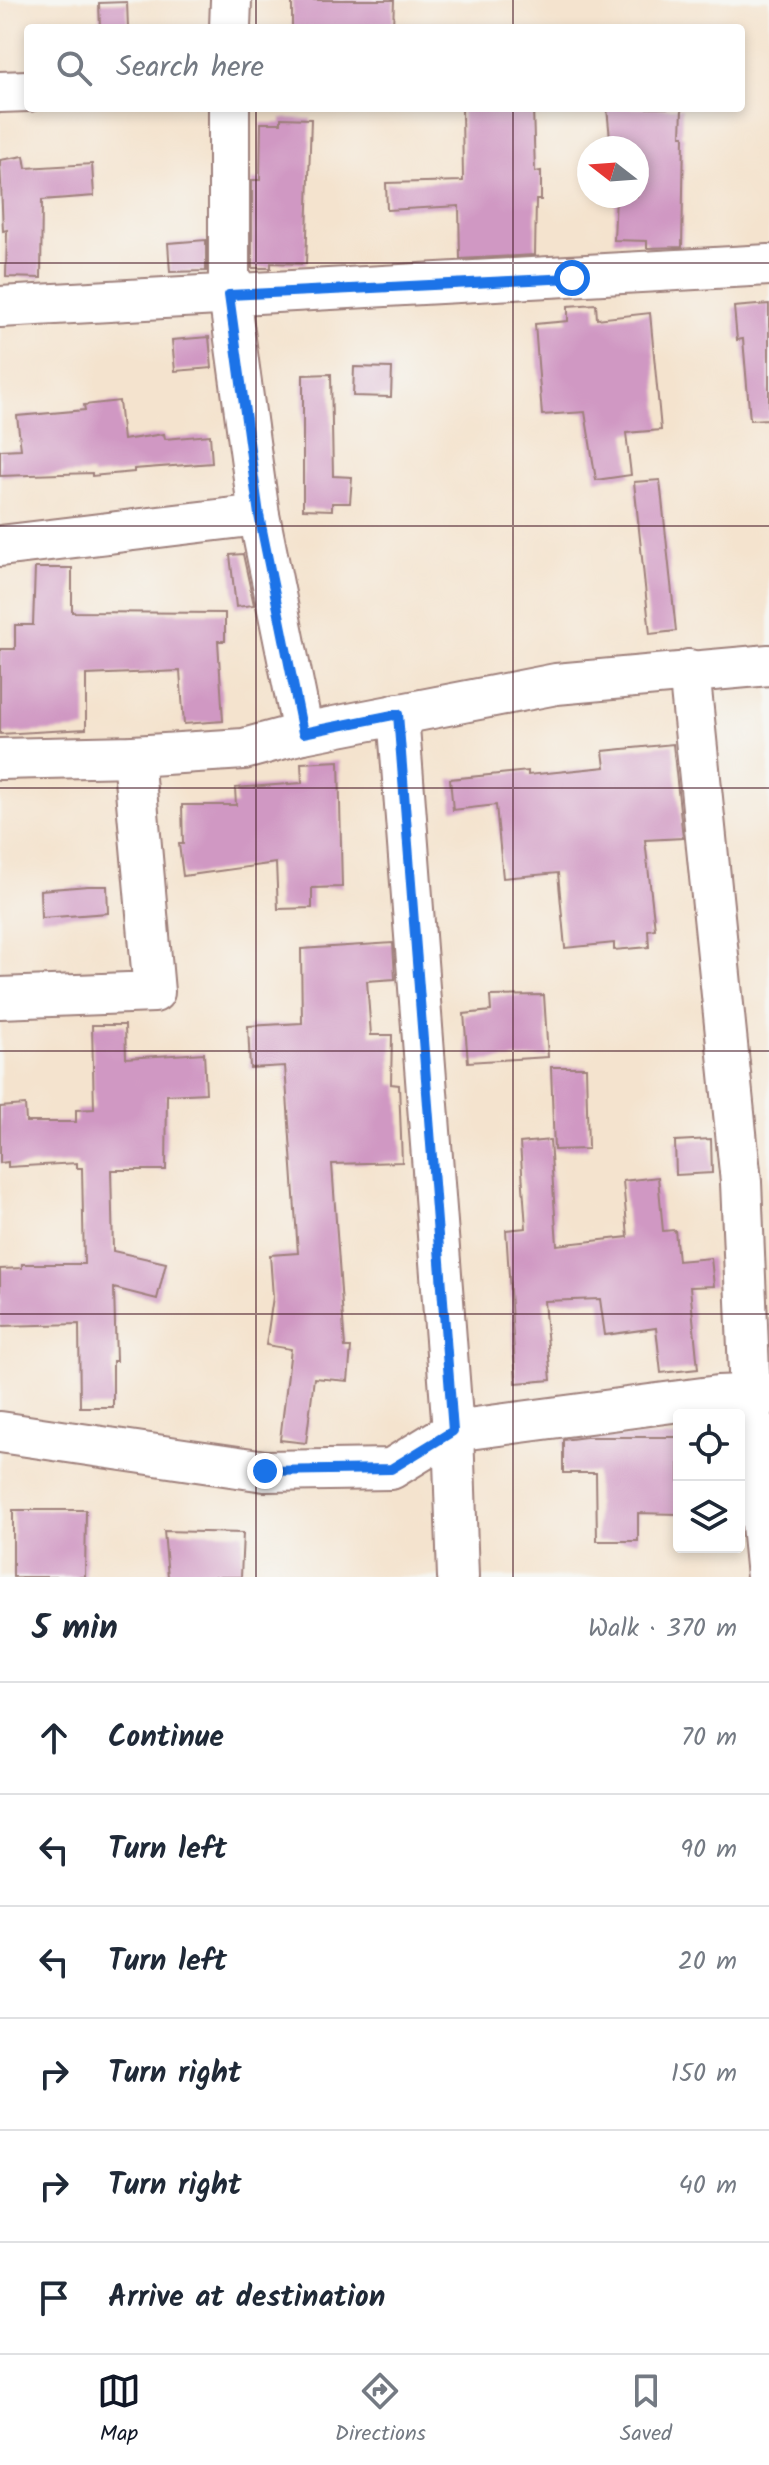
<!DOCTYPE html>
<html lang="en">
<head>
<meta charset="utf-8">
<style>
  :root { --surface:#fff; --page:#f2f2f3; --text:#1f2937; --muted:#747a83; --line:#e0e1e3; --accent:#111827 }
  body { margin:0; font-family:Kalam,sans-serif; background:var(--page); color:var(--text) }
  .controls { position:absolute; right:24px; bottom:24px; display:grid; overflow:hidden; border-radius:8px; box-shadow:0 4px 12px #0003 }
  .controls button { width:72px; height:72px; display:grid; place-items:center; padding:0; border:0; border-bottom:2px solid var(--line); background:var(--surface); color:var(--text); font:40px sans-serif }
  .compass { position:absolute; left:577px; top:136px; width:72px; height:72px; border-radius:50%; background:var(--surface); box-shadow:0 4px 12px #0003; rotate:287deg }
  .stop { position:absolute; width:24px; height:24px; margin:-18px; border:6px solid #1a73e8; border-radius:50%; background:#fff }
  .stop.end { background:#1a73e8; border-color:#fff; box-shadow:0 2px 8px #0008 }
  .list { margin:0; padding:0; list-style:none }
  h2 { display:flex; justify-content:space-between; align-items:center; height:104px; margin:0; padding:0 32px; font-size:34px }
  h2 small { font-size:26px; font-weight:400; color:var(--muted) }
  .list li { display:grid; grid-template-columns:52px 1fr auto; gap:24px; align-items:center; box-sizing:border-box; height:112px; padding:0 32px; border-top:2px solid var(--line) }
  .list b { display:block; font-size:30px; white-space:nowrap }
  .list em { font-size:26px; font-style:normal; color:var(--muted) }
  .icon { flex:none; width:44px; height:44px; fill:none; stroke:currentColor; stroke-width:2; stroke-linecap:round; stroke-linejoin:round }
  .map { position:relative; flex:none; width:769px; height:1577px; overflow:hidden }
  .search { position:absolute; background:var(--surface); box-shadow:0 4px 12px #0003; left:24px; right:24px; top:24px; height:88px; display:flex; align-items:center; gap:20px; box-sizing:border-box; padding:0 28px; border-radius:8px; color:var(--muted); font-size:30px }
  .sheet { height:776px; background:var(--surface) }
  nav { display:flex; justify-content:space-around; align-items:center; box-sizing:border-box; height:112px; border-top:2px solid var(--line); background:var(--surface); font-size:22px; color:var(--muted) }
  nav a { display:grid; justify-items:center; gap:4px }
  nav .on { color:var(--accent) }
  .map>svg:first-child { display:block }
</style>
</head>
<body>
<div class="map">
<svg width="769" height="1577" viewBox="0 0 769 1577">
  <rect width="100%" height="100%" fill="#f6f6f2"/>
  <filter id="ink" filterUnits="userSpaceOnUse"><feTurbulence type="fractalNoise" baseFrequency=".0125" numOctaves="2"/><feDisplacementMap in="SourceGraphic" scale="16" xChannelSelector="R" yChannelSelector="G"/><feConvolveMatrix kernelMatrix="1 2 1 2 8 2 1 2 1" color-interpolation-filters="sRGB"/></filter>
  <filter id="wash" filterUnits="userSpaceOnUse"><feTurbulence type="fractalNoise" baseFrequency=".006" numOctaves="4" result="noise"/><feDisplacementMap in="SourceGraphic" scale="32" xChannelSelector="R" yChannelSelector="G"/><feGaussianBlur stdDeviation="1.8" result="paint"/><feColorMatrix in="noise" values="0 0 0 0 0 0 0 0 0 0 0 0 0 0 0 0 0 1.4 0 .05"/><feComposite in="paint" operator="in"/></filter>
  <g filter="url(#wash)">
    <rect width="100%" height="100%" fill="#f4e3ce"/>
    <g id="blocks">
      <g fill="#d098c3">
        <polygon points="292,0 394,0 393,28 292,28"/>
        <polygon points="127,2 128,28 100,28 99,3"/>
        <polygon points="462,108 533,108 535,172 541,171 541,200 536,200 535,255 460,259 459,206 387,210 386,183 463,181"/>
        <polygon points="607,108 682,108 681,136 684,136 682,247 647,248 647,241 614,240 616,196 637,196 637,148 611,148"/>
        <polygon points="281,118 311,119 306,264 271,263 271,268 252,268 252,180 260,180 261,123 281,123"/>
        <polygon points="24,156 26,168 92,164 94,196 42,200 41,278 6,277 7,230 3,231 0,160"/>
        <polygon points="206,240 206,271 170,272 168,243"/>
        <polygon points="596,304 597,319 650,313 661,430 626,433 631,475 596,480 585,412 542,415 535,324 568,321 568,306"/>
        <polygon points="769,304 769,419 750,420 743,339 737,340 734,307"/>
        <polygon points="209,337 212,368 175,371 172,340"/>
        <polygon points="354,367 392,368 391,397 353,396"/>
        <polygon points="331,374 333,476 352,477 350,503 332,503 332,510 303,509 303,375"/>
        <polygon points="119,401 123,440 164,434 165,439 210,435 212,463 134,469 134,472 92,476 92,473 0,476 0,450 21,449 17,416 85,410 84,405"/>
        <polygon points="660,480 676,631 650,634 634,482"/>
        <polygon points="243,554 254,605 236,607 230,555"/>
        <polygon points="35,568 72,568 72,612 225,613 225,641 218,641 223,721 184,724 180,671 86,675 86,729 0,734 0,649 15,649 15,625 33,625"/>
        <polygon points="673,744 683,838 645,840 655,929 648,930 649,947 614,950 614,943 565,948 558,873 503,878 496,805 453,810 450,779 528,771 528,775 605,767 603,751"/>
        <polygon points="339,761 342,887 312,888 312,908 278,909 276,863 183,876 179,844 183,844 182,805 236,805 235,788 302,783 301,763"/>
        <polygon points="88,886 107,886 108,913 41,918 40,890"/>
        <polygon points="393,943 395,979 367,981 371,1035 392,1035 391,1084 399,1085 402,1162 332,1164 345,1348 351,1348 348,1381 314,1378 306,1443 280,1440 291,1349 266,1345 273,1297 270,1255 298,1253 285,1066 250,1068 248,1026 302,1023 301,949"/>
        <polygon points="544,995 548,1057 468,1062 464,1014 491,1011 490,996"/>
        <polygon points="92,1025 125,1025 126,1058 204,1053 206,1093 167,1095 166,1170 111,1170 113,1251 166,1263 157,1299 114,1288 116,1361 113,1361 113,1407 80,1407 79,1324 0,1326 0,1269 22,1268 22,1264 84,1264 82,1168 77,1168 77,1163 8,1167 8,1162 0,1163 0,1107 25,1105 26,1122 76,1122 76,1110 94,1109"/>
        <polygon points="551,1067 586,1067 588,1149 554,1150"/>
        <polygon points="711,1139 712,1173 676,1175 675,1141"/>
        <polygon points="550,1140 557,1245 628,1237 623,1181 658,1177 663,1231 675,1230 678,1261 711,1258 714,1286 690,1287 698,1369 661,1373 656,1328 605,1335 600,1299 544,1301 551,1380 516,1383 506,1230 526,1228 520,1143"/>
        <polygon points="586,1437 679,1437 679,1514 638,1513 638,1541 597,1541 596,1473 563,1473 563,1440"/>
        <polygon points="13,1510 86,1510 85,1577 13,1577"/>
        <polygon points="164,1531 243,1533 241,1577 168,1577"/>
      </g>
    </g>
  </g>
  <g filter="url(#ink)">
    <use href="#blocks" fill-opacity="0" stroke="#9f817c" stroke-width="2"/>
    <g fill="none" stroke-linecap="round" stroke-linejoin="round">
      <defs>
        <g id="minor">
          <polyline points="230,28 231,0"/>
          <polyline points="0,92 28,91"/>
          <polyline points="229,108 229,295 259,515 303,733"/>
          <polyline points="0,307 769,265"/>
          <polyline points="0,546 259,515"/>
          <polyline points="689,670 741,1182 750,1396 767,1577"/>
          <polyline points="398,714 453,1431 458,1577"/>
          <polyline points="0,759 133,756 244,749 303,733 556,684 769,665"/>
          <polyline points="0,998 154,992 133,756"/>
          <polyline points="0,1432 265,1471 391,1469 453,1431 718,1396 769,1394"/>
        </g>
      </defs>
      <use href="#minor" stroke="#9f817c" stroke-width="44"/>
      <use href="#minor" stroke="#fff" stroke-width="40"/>
    </g>
  </g>
  <g fill="none" stroke-linecap="round" stroke-linejoin="round" filter="url(#ink)">
    <polyline stroke="#1a73e8" stroke-width="10" points="265,1471 391,1469 453,1431 398,714 303,733 259,515 229,295 572,278"/>
  </g>
  <path fill="none" stroke="#4a1f2b" stroke-width="2" stroke-opacity="0.55" d="M256,0V28M513,0V28M256,108V1577M513,108V1577M0,263H769M0,526H769M0,788H769M0,1051H769M0,1314H769"/>
</svg>
<div class="controls">
<button><svg class="icon" aria-label="locate" viewBox="0 0 24 24"><circle cx="12" cy="12" r="6"/><path d="M12 2v4M12 18v4M2 12h4M18 12h4"/></svg></button>
<button><svg class="icon" aria-label="layers" viewBox="0 0 24 24"><path d="M12 4l9 5-9 5-9-5zM3 14l9 5 9-5"/></svg></button>
</div>
<svg class="compass" viewBox="-18 -18 36 36"><path d="M0-13l5 13h-10z" fill="#e53935"/><path d="M0 13l5-13h-10z" fill="#747a83"/></svg>
<div class="stop" style="left:572px;top:278px"></div>
<div class="stop end" style="left:265px;top:1471px"></div>
<div class="search"><svg class="icon" aria-label="search" viewBox="0 0 24 24"><circle cx="10" cy="10" r="6"/><path d="M15 15l6 6"/></svg>Search here</div>
</div>
<section class="sheet">
<h2>5 min<small>Walk · 370 m</small></h2>
<ul class="list">
<li><svg class="icon" aria-label="ahead" viewBox="0 0 24 24"><path d="M12 20V5M6 11l6-6 6 6"/></svg><div><b>Continue</b></div><em>70 m</em></li>
<li><svg class="icon" aria-label="left" viewBox="0 0 24 24"><path d="M17 20v-9H6M10 6l-5 5 5 5"/></svg><div><b>Turn left</b></div><em>90 m</em></li>
<li><svg class="icon" aria-label="left" viewBox="0 0 24 24"><path d="M17 20v-9H6M10 6l-5 5 5 5"/></svg><div><b>Turn left</b></div><em>20 m</em></li>
<li><svg class="icon" aria-label="right" viewBox="0 0 24 24"><path d="M7 20v-9h11M14 6l5 5-5 5"/></svg><div><b>Turn right</b></div><em>150 m</em></li>
<li><svg class="icon" aria-label="right" viewBox="0 0 24 24"><path d="M7 20v-9h11M14 6l5 5-5 5"/></svg><div><b>Turn right</b></div><em>40 m</em></li>
<li><svg class="icon" aria-label="arrive" viewBox="0 0 24 24"><path d="M6 21V4h12l-3 4 3 4H6"/></svg><div><b>Arrive at destination</b></div></li>
</ul>
</section>
<nav>
<a class="on"><svg class="icon" aria-label="map" viewBox="0 0 24 24"><path d="M3 6l6-2 6 2 6-2v14l-6 2-6-2-6 2zM9 4v14M15 6v14"/></svg>Map</a>
<a><svg class="icon" aria-label="directions" viewBox="0 0 24 24"><path d="M12 3l9 9-9 9-9-9zM9 14v-3h6M13 9l2 2-2 2"/></svg>Directions</a>
<a><svg class="icon" aria-label="saved" viewBox="0 0 24 24"><path d="M7 4h10v16l-5-4-5 4z"/></svg>Saved</a>
</nav>
</body>
</html>
